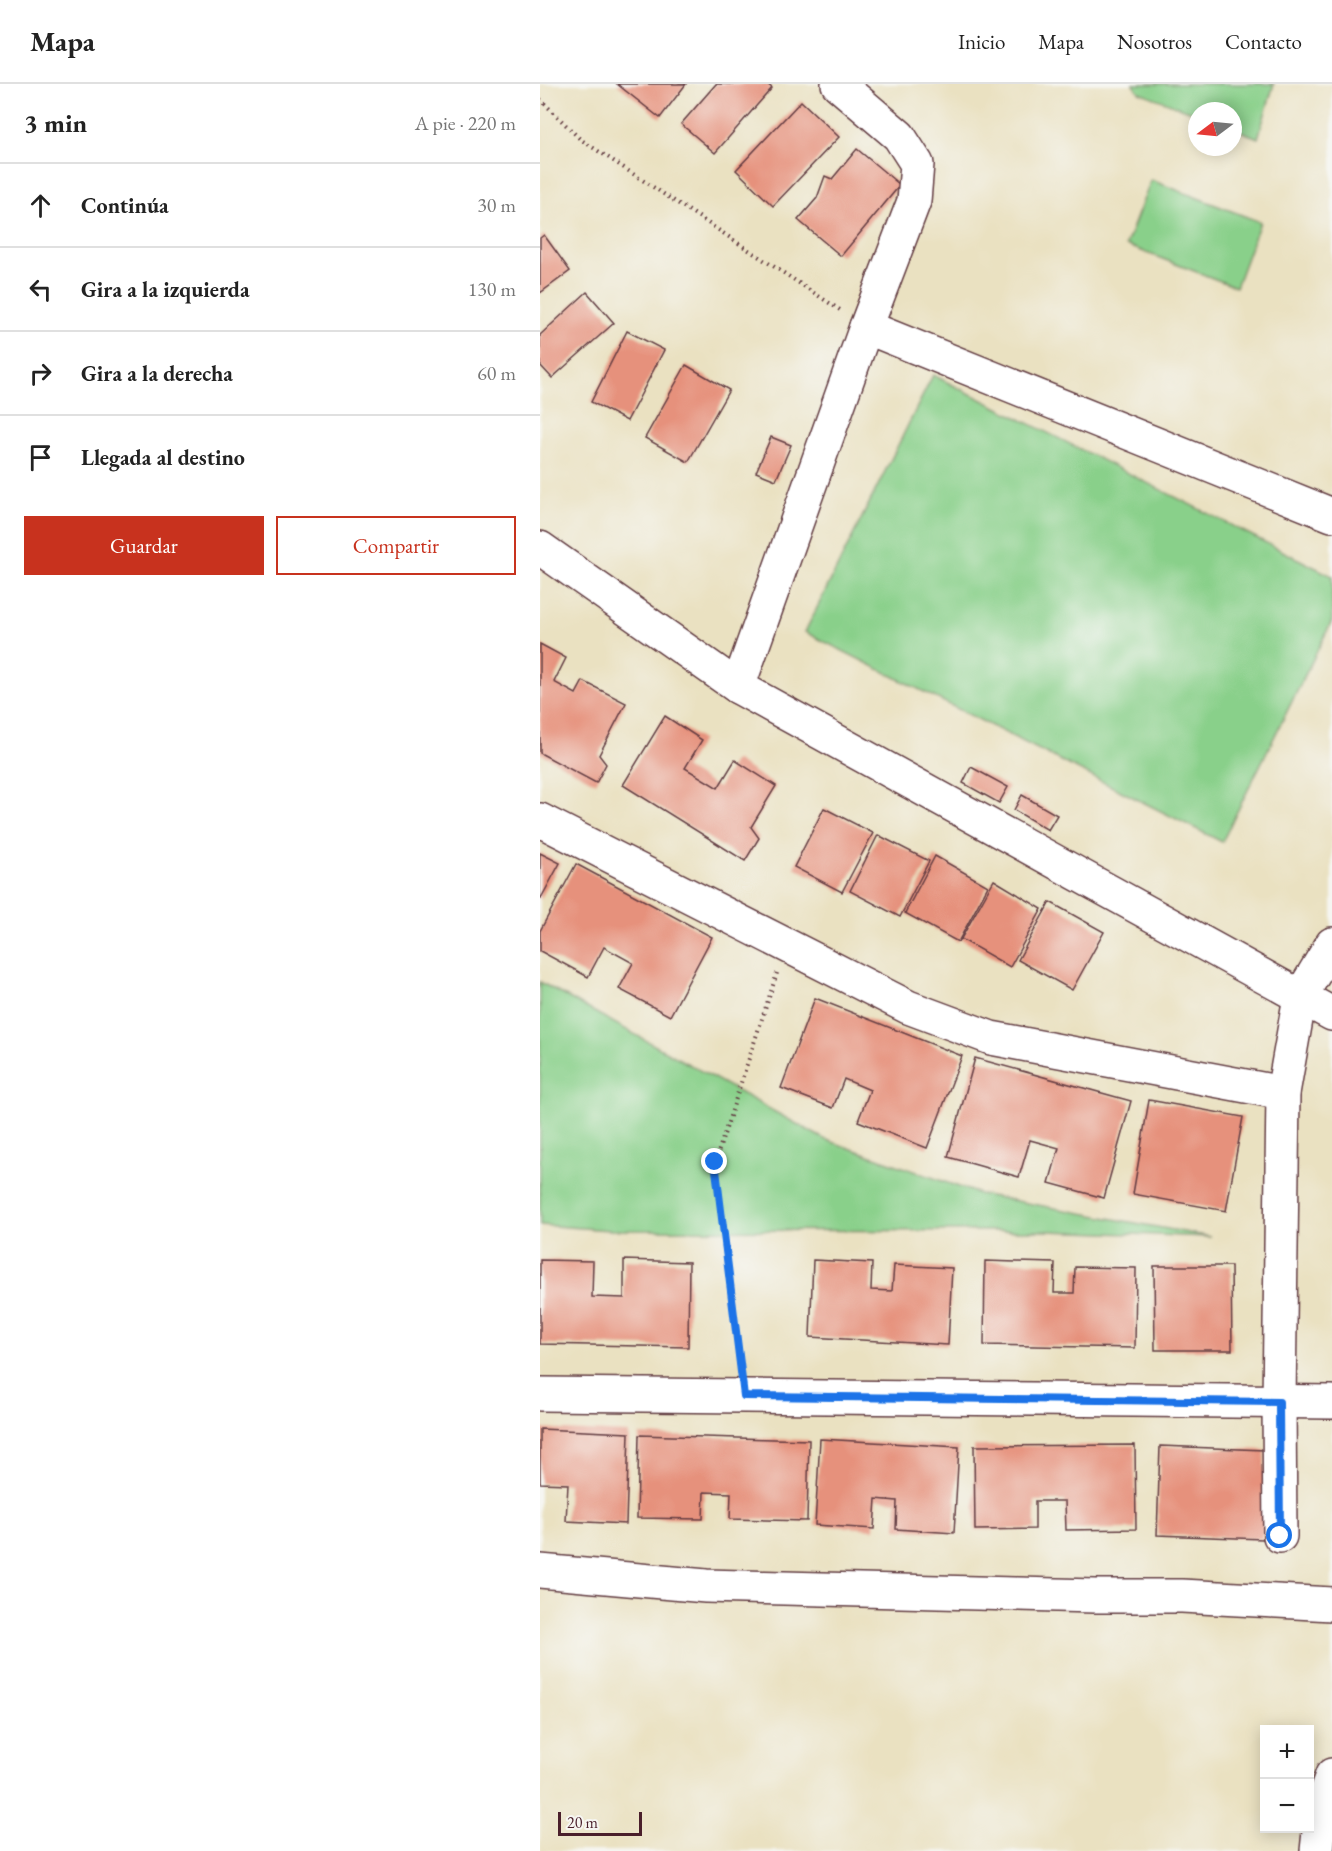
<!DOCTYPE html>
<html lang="es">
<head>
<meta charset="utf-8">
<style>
  :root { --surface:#fff; --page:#f6f6f6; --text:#222; --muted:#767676; --line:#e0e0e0; --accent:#c8321e }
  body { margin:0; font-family:"EB Garamond",serif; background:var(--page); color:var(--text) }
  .controls { position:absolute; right:18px; bottom:18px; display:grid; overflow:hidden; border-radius:0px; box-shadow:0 3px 15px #0003 }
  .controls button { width:54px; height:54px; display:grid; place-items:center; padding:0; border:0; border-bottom:2px solid var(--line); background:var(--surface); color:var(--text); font:30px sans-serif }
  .compass { position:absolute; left:648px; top:18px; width:54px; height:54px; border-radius:50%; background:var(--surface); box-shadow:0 3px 15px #0003; rotate:254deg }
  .scale { position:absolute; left:18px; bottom:15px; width:84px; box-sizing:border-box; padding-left:6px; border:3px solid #4a1f2b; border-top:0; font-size:16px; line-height:21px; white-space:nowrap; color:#4a1f2b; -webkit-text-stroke:4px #f6f6f2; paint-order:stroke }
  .stop { position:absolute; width:18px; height:18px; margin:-14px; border:4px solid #1a73e8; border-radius:50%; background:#fff }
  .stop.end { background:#1a73e8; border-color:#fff; box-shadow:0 2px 6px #0008 }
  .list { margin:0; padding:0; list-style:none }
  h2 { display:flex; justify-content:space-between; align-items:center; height:78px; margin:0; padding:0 24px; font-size:26px }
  h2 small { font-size:20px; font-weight:400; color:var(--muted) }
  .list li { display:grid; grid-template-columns:39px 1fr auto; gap:18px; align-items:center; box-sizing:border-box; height:84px; padding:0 24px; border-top:2px solid var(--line) }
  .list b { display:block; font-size:22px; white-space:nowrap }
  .list em { font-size:20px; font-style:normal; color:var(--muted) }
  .actions { display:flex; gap:12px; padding:18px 24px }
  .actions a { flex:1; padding:14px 0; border:2px solid var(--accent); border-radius:0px; text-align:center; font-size:21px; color:var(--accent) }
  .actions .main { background:var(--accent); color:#fff }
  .icon { flex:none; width:33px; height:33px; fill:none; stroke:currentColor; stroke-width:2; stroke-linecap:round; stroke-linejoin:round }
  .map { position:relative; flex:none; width:792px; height:1767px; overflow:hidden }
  header { display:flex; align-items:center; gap:36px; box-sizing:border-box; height:84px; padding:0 30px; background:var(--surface); border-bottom:2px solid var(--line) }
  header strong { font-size:28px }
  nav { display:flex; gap:33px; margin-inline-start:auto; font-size:21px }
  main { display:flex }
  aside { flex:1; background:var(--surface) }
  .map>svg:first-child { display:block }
</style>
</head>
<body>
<header>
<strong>Mapa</strong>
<nav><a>Inicio</a><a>Mapa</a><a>Nosotros</a><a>Contacto</a></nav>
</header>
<main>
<aside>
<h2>3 min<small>A pie · 220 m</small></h2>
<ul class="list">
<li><svg class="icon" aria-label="ahead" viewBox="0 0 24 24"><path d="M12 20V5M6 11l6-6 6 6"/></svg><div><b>Continúa</b></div><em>30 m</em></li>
<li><svg class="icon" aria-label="left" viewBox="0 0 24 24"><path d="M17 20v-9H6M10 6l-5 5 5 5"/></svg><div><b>Gira a la izquierda</b></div><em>130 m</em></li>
<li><svg class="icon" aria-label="right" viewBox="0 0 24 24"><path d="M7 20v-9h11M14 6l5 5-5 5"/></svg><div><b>Gira a la derecha</b></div><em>60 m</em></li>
<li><svg class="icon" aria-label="arrive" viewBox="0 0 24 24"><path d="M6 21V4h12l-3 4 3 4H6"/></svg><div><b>Llegada al destino</b></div></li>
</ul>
<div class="actions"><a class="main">Guardar</a><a>Compartir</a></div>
</aside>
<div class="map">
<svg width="792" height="1767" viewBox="0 0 792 1767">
  <rect width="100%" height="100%" fill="#f6f6f2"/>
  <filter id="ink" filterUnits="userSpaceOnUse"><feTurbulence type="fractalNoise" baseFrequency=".0167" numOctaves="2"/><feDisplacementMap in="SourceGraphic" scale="12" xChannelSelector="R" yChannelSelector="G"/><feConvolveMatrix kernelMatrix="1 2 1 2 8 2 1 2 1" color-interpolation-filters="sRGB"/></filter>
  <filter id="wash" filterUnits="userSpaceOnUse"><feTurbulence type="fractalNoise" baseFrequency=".008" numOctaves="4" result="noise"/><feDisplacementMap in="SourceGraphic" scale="24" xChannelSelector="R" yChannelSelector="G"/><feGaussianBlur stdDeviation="1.35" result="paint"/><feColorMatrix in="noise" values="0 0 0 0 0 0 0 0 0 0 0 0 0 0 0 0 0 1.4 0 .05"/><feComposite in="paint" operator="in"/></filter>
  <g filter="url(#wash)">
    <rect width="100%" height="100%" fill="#eae1c1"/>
    <g fill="#89d08a" stroke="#6a785a" stroke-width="1.5">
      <polygon points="593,0 734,0 718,54 693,44 693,27 657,27 657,30 599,8"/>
      <polygon points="611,96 720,138 696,203 586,161"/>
      <polygon points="393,291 792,492 792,537 682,758 265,548"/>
      <polygon points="0,898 284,1055 439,1110 671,1153 508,1147 70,1146 0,1141"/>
    </g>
    <g id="blocks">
      <g fill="#e6917b">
        <polygon points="77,0 146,0 120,34"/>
        <polygon points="176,0 227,0 232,4 175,69 141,40"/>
        <polygon points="261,17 299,53 233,122 196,86"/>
        <polygon points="317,65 360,101 301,172 258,136 277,114 285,92 292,95"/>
        <polygon points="4,151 30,187 0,209 0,154"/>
        <polygon points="47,208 74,239 12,294 0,281 0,251"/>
        <polygon points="87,247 124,266 87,337 51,318"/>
        <polygon points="146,281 189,306 148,378 105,354"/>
        <polygon points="231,353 251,361 236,396 216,388"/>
        <polygon points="0,560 26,574 14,598 36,610 43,597 86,619 59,671 66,680 56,699 0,669"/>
        <polygon points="125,632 162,656 145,684 178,704 195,676 236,702 211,743 219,754 205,777 83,701"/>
        <polygon points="431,683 468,703 459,719 423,699"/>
        <polygon points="482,711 517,731 508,746 474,726"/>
        <polygon points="284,724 333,749 302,808 254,783"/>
        <polygon points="338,751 389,777 360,833 310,807"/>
        <polygon points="0,769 20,779 0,816"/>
        <polygon points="395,772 448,802 418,858 365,829"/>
        <polygon points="36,780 172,853 130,932 79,905 93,879 64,863 48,893 0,867 0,847"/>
        <polygon points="454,796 502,825 470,883 421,855"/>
        <polygon points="510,818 564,848 532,906 478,876"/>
        <polygon points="275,914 422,972 387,1064 318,1037 330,1006 304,995 293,1024 241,1004"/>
        <polygon points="435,974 591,1017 564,1114 509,1099 519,1064 490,1056 479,1093 408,1073"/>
        <polygon points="609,1016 703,1033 686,1127 593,1110"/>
        <polygon points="0,1176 53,1177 52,1213 84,1214 84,1176 149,1178 148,1263 0,1260"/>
        <polygon points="273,1176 332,1179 331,1206 352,1207 354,1181 412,1184 408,1261 270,1253"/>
        <polygon points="445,1177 515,1179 514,1209 534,1209 535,1183 596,1184 595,1264 444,1261"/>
        <polygon points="614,1182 691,1182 692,1266 615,1266"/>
        <polygon points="0,1345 89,1349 86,1440 26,1437 28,1400 0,1399"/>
        <polygon points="99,1351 269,1356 267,1437 190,1435 191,1409 164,1408 163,1435 97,1434"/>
        <polygon points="280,1355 419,1363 414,1449 356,1445 357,1417 336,1415 334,1445 275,1441"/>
        <polygon points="595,1361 596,1445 526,1446 525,1417 495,1417 495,1445 435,1446 434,1362"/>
        <polygon points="620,1362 725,1366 723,1455 617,1451"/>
      </g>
    </g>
  </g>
  <g filter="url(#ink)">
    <use href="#blocks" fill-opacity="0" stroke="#623c42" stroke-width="1.5"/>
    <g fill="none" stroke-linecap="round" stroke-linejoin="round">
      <defs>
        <g id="minor">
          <polyline points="326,243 792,431"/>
          <polyline points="0,464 198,603 792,930"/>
          <polyline points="198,603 326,243 374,117 377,80 359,52 298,0"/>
          <polyline points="0,736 368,923 451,954 743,1009"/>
          <polyline points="0,1310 792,1318"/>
          <polyline points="740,1452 739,1318 743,1009 760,913 792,860"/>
          <polyline points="0,1487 166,1502 555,1512 642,1512 792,1520"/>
          <polyline points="777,1767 782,1719 792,1691"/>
        </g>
      </defs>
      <use href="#minor" stroke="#623c42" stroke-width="36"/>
      <g stroke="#623c42" stroke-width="4" stroke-dasharray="1.5 4.5" stroke-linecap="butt">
        <polyline points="0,15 40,55 300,226"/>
        <polyline points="200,1281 175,1078 237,889"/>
      </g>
      <use href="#minor" stroke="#fff" stroke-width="33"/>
    </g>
  </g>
  <g fill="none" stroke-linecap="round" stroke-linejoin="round" filter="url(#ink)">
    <polyline stroke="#1a73e8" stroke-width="8" points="175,1078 204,1312 739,1318 740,1452"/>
  </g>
</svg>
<div class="controls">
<button>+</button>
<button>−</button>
</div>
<svg class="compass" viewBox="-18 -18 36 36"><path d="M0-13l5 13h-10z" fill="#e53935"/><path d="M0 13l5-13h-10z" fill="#767676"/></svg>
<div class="scale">20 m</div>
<div class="stop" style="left:740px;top:1452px"></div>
<div class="stop end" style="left:175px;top:1078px"></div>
</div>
</main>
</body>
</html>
